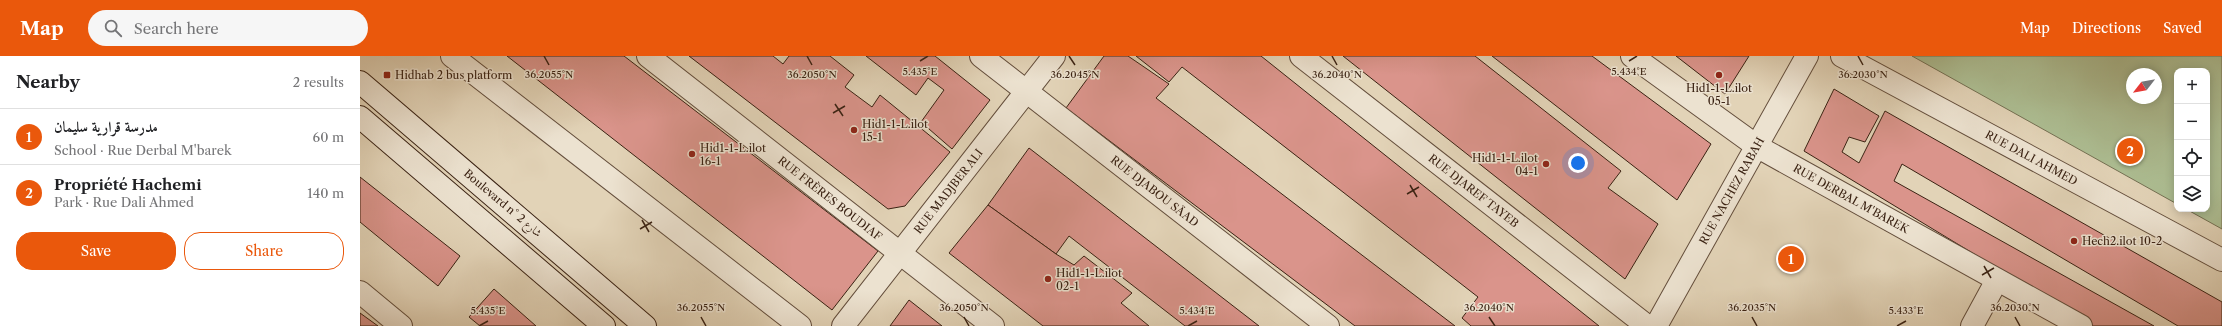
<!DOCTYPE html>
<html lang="en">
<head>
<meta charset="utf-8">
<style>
  :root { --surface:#fff; --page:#f6f6f6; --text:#202124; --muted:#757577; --line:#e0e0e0; --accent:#ea580c }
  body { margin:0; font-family:"Libre Caslon Text",Amiri,serif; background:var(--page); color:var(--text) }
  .controls { position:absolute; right:12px; top:12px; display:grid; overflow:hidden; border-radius:8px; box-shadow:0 2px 10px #0003 }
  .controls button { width:36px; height:36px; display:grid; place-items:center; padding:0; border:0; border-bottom:1px solid var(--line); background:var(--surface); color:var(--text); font:20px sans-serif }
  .compass { position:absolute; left:1766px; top:12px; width:36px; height:36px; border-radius:50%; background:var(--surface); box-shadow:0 2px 10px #0003; rotate:239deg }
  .you { position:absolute; left:1218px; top:107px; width:14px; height:14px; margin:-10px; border:3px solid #fff; border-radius:50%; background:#1a73e8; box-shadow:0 0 0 6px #1a73e833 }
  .badge { display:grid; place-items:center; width:26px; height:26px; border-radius:50%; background:var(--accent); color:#fff; font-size:13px; font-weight:700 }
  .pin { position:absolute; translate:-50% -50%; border:2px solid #fff; box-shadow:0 1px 4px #0006 }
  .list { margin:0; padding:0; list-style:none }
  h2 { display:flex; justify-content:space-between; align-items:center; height:52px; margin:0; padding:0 16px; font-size:17px }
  h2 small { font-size:13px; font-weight:400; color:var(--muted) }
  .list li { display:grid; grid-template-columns:26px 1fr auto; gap:12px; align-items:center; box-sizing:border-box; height:56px; padding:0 16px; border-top:1px solid var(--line) }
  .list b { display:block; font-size:15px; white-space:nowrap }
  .list p { margin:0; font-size:13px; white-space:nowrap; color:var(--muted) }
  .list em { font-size:13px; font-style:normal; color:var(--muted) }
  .actions { display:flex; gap:8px; padding:12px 16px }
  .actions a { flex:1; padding:9px 0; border:1px solid var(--accent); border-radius:16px; text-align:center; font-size:14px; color:var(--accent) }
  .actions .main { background:var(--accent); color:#fff }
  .icon { flex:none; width:22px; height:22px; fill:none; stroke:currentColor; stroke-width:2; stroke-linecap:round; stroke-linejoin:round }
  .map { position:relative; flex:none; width:1862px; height:270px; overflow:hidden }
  header { display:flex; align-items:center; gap:24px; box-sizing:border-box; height:56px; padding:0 20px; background:var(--accent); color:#fff }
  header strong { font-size:19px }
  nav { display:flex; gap:22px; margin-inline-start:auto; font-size:14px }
  .search { width:280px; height:36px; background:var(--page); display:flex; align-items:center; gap:10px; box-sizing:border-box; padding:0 14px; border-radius:22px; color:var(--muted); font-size:15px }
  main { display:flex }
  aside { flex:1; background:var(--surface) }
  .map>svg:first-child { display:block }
</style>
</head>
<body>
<header>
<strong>Map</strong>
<div class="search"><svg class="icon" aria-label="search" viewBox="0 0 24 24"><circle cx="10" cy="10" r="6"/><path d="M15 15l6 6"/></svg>Search here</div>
<nav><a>Map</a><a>Directions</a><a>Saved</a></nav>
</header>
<main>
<aside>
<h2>Nearby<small>2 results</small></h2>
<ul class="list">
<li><span class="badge">1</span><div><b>مدرسة قرارية سليمان</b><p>School · Rue Derbal M'barek</p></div><em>60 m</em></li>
<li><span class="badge">2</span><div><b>Propriété Hachemi</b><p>Park · Rue Dali Ahmed</p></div><em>140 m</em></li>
</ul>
<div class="actions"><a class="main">Save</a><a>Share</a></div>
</aside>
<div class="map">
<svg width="1862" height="270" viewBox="0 0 1862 270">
  <rect width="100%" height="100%" fill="#e2d3b7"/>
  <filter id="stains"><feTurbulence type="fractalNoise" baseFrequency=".005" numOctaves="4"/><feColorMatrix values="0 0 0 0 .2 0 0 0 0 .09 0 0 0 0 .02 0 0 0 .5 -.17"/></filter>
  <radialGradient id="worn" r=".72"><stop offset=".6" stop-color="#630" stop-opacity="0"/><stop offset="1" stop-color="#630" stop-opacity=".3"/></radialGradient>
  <path fill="#adbe93" stroke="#747053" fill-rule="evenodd" d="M1552,0H1862V173L1826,153H1847V15H1817V148ZM1772,18H1796V42H1772Z"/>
  <g fill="#da948b" stroke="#3a2213">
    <polygon points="147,0 264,0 518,195 472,254"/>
    <polygon points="329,0 413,0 423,8 429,0 470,0 494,19 485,31 512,51 520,39 590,96 545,150 528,153"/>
    <polygon points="506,0 575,0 630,44 592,93 561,66 584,34 568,22 556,39"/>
    <polygon points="744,0 768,0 809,28 796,42 1095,270 995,270 706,52"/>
    <polygon points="776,0 901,0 1239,270 1111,270 1102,262 1118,241 822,11 809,26"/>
    <polygon points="983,0 1115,0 1261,115 1248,132 1298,168 1265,223"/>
    <polygon points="1132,0 1232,0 1351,88 1317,144"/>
    <polygon points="1316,0 1389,0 1365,38"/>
    <polygon points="1474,33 1519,60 1505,86 1489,81 1482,96 1499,107 1525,55 1862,246 1862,270 1818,270 1542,108 1534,125 1794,270 1733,270 1444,95"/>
    <polygon points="669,92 899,270 825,270 709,180 696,198 628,149"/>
    <polygon points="0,121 100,200 78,230 0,166"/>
    <polygon points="628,149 696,198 714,209 724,200 772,237 761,247 789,270 683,270 589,197"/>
    <polygon points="134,233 176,270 120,270 109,261"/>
    <polygon points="549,244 582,270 530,270"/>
    <polygon points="0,257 18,270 0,270"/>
  </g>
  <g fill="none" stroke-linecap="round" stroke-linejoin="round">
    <defs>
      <g id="minor">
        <polyline points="92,0 440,270"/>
        <path id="s1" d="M288,0L633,270"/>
        <path id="s2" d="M621,0L968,270"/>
        <path id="s3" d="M941,0L1287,270"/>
        <path id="s4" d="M1272,0L1398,91L1721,270"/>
        <polyline points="0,236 41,270"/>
        <path id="s5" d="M483,270L694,0"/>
        <polyline points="1612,270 1637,224"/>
      </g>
      <g id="tertiary">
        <path id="s6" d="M1482,0L1862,204"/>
        <path id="s7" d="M1296,270L1447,0"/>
      </g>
      <g id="secondary">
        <polyline points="0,26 285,270"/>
        <polyline points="0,61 244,270"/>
      </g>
    </defs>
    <use href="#minor" stroke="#644e3c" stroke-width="24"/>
    <use href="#tertiary" stroke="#644e3c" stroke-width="24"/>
    <use href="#secondary" stroke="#3a2213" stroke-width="24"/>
    <use href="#minor" stroke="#ece2d0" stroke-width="22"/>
    <use href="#tertiary" stroke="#ece2d0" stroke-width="22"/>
    <use href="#secondary" stroke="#ece2d0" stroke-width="22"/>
  </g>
  <path fill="none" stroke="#3a2213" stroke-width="1.5" d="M184,0L189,9M447,0L452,9M709,0L715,9M972,0L977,9M1498,0L1503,9M560,5L568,0M1269,5L1277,0M475,48L483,60M473,57L485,50M1050,129L1057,141M1047,138L1059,131M282,164L289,176M280,173L292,166M1624,210L1631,222M1622,219L1634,212M341,261L346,270M604,261L609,270M1129,261L1135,270M1392,261L1397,270M1655,261L1660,270M119,270L128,265M828,270L837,265M1537,270L1546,265"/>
  <g fill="#8f2418" stroke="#ece2d0" stroke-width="1.5">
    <rect x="23" y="15" width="8" height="8" rx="2"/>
    <circle cx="1359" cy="19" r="4"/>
    <circle cx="494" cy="74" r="4"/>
    <circle cx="332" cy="98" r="4"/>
    <circle cx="1186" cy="108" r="4"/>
    <circle cx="1714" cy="185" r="4"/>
    <circle cx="688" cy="223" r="4"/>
  </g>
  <g text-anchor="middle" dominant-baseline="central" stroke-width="3" stroke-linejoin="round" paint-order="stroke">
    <g font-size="11" fill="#3a2213" stroke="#ece2d0" text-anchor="start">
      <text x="35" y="19">Hidhab 2 bus platform</text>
      <text x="1359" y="32" text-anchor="middle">Hid1-1-L.ilot<tspan x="1359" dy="13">05-1</tspan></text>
      <text x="502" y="68">Hid1-1-L.ilot<tspan x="502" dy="13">15-1</tspan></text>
      <text x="340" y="92">Hid1-1-L.ilot<tspan x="340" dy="13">16-1</tspan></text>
      <text x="1178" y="102" text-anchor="end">Hid1-1-L.ilot<tspan x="1178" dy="13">04-1</tspan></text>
      <text x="1722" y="185">Hech2.ilot 10-2</text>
      <text x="696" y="217">Hid1-1-L.ilot<tspan x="696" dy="13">02-1</tspan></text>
    </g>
    <g font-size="11" fill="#3a2213" stroke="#ece2d0">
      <text stroke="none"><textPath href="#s6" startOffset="215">RUE DALI AHMED</textPath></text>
      <text stroke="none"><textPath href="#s5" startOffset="171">RUE MADJBER ALI</textPath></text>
      <text stroke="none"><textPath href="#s2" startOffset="220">RUE DJABOU SÄAD</textPath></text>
      <text stroke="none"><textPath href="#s3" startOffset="219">RUE DJAREF TAYEB</textPath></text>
      <text stroke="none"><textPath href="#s7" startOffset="155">RUE NACHEZ RABAH</textPath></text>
      <text stroke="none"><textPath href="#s1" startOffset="231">RUE FRÈRES BOUDIAF</textPath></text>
      <text stroke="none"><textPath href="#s4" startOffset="262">RUE DERBAL M'BAREK</textPath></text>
      <text transform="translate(143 147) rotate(40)">Boulevard n° شارع 2</text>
    </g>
  </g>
  <g font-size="10" text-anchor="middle" fill="#3a2213" stroke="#ece2d0" stroke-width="3" stroke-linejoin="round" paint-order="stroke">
    <text x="560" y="19">5.435°E</text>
    <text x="1269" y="19">5.434°E</text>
    <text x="977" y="22">36.2040°N</text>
    <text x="1503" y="22">36.2030°N</text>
    <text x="189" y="22">36.2055°N</text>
    <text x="452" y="22">36.2050°N</text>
    <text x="715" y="22">36.2045°N</text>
    <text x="341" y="255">36.2055°N</text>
    <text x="604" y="255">36.2050°N</text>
    <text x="1129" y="255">36.2040°N</text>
    <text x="1392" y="255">36.2035°N</text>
    <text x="1655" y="255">36.2030°N</text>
    <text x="128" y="258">5.435°E</text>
    <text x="837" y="258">5.434°E</text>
    <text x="1546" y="258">5.433°E</text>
  </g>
  <rect width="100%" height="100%" filter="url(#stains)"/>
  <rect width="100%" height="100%" fill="url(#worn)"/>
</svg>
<div class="controls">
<button>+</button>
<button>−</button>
<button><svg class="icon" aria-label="locate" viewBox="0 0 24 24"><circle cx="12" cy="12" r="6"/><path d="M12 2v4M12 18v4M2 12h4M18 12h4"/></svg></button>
<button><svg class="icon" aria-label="layers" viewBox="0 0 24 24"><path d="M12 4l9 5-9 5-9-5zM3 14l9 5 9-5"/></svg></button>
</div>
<svg class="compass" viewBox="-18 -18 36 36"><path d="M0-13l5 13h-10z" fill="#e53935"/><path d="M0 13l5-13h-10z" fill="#757577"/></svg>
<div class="you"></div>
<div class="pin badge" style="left:1431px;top:203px">1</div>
<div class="pin badge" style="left:1770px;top:95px">2</div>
</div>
</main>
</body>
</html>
